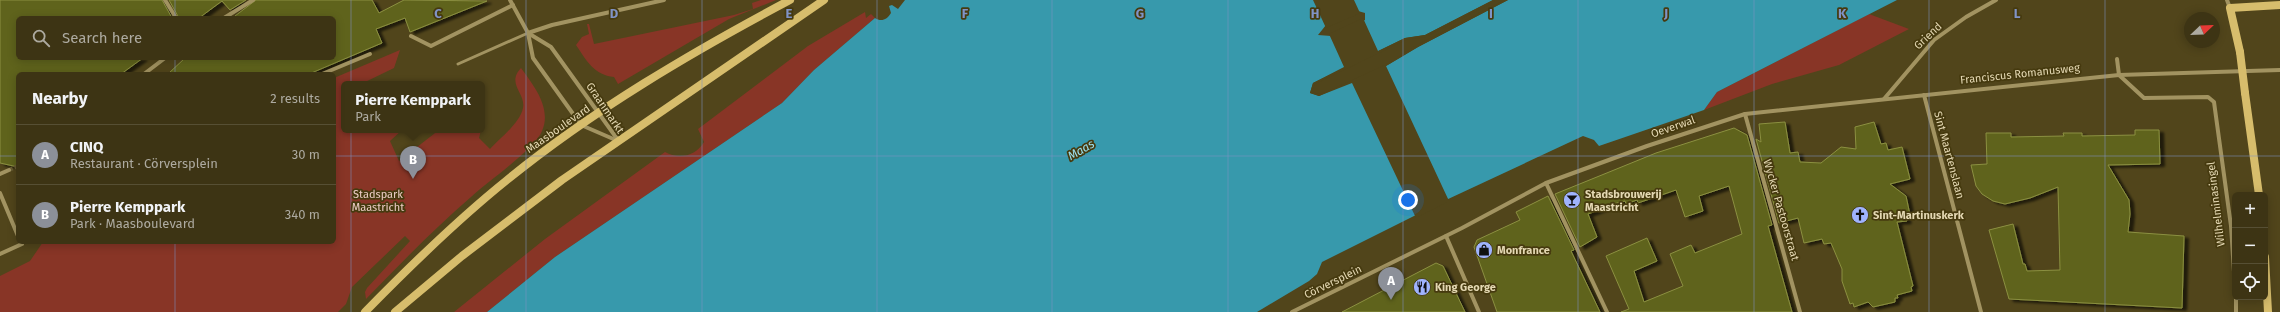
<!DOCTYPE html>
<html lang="en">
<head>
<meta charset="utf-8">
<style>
  :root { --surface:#3d3414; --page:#483f22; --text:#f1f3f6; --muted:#adaaa0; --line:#564f34; --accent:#8c9099 }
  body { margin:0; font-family:"Fira Sans",sans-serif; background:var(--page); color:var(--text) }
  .controls { position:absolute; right:12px; bottom:12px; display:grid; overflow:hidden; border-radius:6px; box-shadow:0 2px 10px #0003 }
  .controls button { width:36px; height:36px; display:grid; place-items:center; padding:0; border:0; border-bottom:1px solid var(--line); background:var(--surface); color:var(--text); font:20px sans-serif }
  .compass { position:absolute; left:2184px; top:12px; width:36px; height:36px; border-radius:50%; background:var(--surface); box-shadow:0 2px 10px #0003; rotate:67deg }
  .you { position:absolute; left:1408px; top:200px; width:14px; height:14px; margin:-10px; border:3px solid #fff; border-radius:50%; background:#1a73e8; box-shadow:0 0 0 6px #1a73e833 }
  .badge { display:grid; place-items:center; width:26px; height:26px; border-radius:50%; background:var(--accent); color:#fff; font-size:13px; font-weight:700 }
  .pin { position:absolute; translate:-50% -33px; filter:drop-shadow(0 1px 2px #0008) }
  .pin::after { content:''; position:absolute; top:21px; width:14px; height:12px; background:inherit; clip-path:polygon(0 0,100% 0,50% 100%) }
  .popup { position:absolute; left:341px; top:81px; width:144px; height:52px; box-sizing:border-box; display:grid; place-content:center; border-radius:6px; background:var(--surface); filter:drop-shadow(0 1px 3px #0005); font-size:13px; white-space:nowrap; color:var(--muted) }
  .popup b { font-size:15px; color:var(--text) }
  .popup::after { content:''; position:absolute; left:50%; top:100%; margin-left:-8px; border:8px solid transparent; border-top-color:var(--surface) }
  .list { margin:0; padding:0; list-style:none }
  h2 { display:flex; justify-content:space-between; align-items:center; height:52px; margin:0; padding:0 16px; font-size:17px }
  h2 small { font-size:13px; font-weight:400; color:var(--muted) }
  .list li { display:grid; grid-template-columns:26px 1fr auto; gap:12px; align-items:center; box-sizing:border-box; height:60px; padding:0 16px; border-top:1px solid var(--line) }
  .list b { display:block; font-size:15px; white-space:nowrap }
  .list p { margin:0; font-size:13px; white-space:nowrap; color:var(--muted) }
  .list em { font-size:13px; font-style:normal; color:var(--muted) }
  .icon { flex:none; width:22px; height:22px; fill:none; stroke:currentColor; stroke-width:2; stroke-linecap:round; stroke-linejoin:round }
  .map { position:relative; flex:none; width:2280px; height:312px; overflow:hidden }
  .search { position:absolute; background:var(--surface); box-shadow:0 2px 10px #0003; left:16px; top:16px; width:320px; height:44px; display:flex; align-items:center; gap:10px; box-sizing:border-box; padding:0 14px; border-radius:6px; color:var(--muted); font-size:15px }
  .panel { position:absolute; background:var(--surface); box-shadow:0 2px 10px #0003; left:16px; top:72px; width:320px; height:172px; border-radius:6px }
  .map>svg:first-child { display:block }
</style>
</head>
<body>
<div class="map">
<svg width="2280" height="312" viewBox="0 0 2280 312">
  <defs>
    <filter id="shadow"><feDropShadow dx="4.5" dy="2.5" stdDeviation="1" flood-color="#0009"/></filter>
  </defs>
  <rect width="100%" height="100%" fill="#51451b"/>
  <g fill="#883526">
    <path d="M761,0H776L729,19L618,84L614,77C594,75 586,60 576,45L582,37L589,34L587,24H589L594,44L734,15L753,9L752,3Z"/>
    <path d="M865,12L866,18L871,14L875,18L814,70L782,103L555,257L487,312H454L545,239L665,152C679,160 696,156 704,142L698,129L808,46Z"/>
    <polygon points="1869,14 1909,29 1839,65 1772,84 1704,110 1717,92"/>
    <path d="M400,50L394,68L361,84H344V130H402L390,141L399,161L439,130H481L479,138L490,149C500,138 520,123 523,108C526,93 506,84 521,68C534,86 552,108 542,131C535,149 487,182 471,197C434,229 400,264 366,299L365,292L367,288L410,241L405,236L352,287L346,304L338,312H0V276L30,261L43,242H334V78Z"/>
  </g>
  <path fill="#3799ac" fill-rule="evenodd" d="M905,0H1493L1425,35L1405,38L1313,83L1310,93L1319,96L1386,66L1418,47L1508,0H1897L1717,92L1704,110L1599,146L1594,140L1583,136L1446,200L1322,262L1317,274L1309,281L1257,312H487L555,257L782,103L814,70L875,18C881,22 887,20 891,13L889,6L892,5L898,9ZM1358,11L1365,13V20L1331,36L1318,35L1326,25Z"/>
  <g fill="#51451b">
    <polygon points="1313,0 1354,0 1360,13 1326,28"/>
    <polygon points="1493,0 1495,0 1494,2 1426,37 1406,40 1315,84 1312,92 1319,94 1326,92 1385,65 1417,45 1504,0 1508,0 1418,47 1386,66 1449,201 1416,218 1352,83 1319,96 1310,93 1313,83 1344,67 1329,34 1363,18 1378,51 1405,38 1425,35"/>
  </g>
  <g fill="#5f631b" stroke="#8b9041" filter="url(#shadow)">
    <polygon points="0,0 162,0 172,18 18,18 18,58 143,58 121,74 18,74 18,167 0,163"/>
    <polygon points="169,0 246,0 230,10 222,1 199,18 179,18"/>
    <polygon points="256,0 372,0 379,13 404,0 487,1 410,32 405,18 376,29 382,43 309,74 168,74 185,58 334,58 334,18 237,18 235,16"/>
    <polygon points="1785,122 1790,153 1798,152 1800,162 1821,163 1841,147 1856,149 1855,127 1874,122 1881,144 1886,143 1888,150 1902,147 1910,179 1890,184 1906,196 1910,215 1905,216 1907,221 1897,222 1913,286 1911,287 1912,291 1897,295 1898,298 1895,298 1895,302 1873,307 1868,302 1854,307 1853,303 1850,304 1842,281 1842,269 1831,243 1824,244 1822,239 1804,243 1798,218 1779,223 1756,139 1761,142 1759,124"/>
    <polygon points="1734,128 1747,135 1772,225 1768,226 1792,312 1621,312 1629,309 1606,256 1647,238 1657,261 1634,271 1644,302 1683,286 1670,254 1691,245 1695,253 1742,234 1729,186 1699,196 1703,211 1685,217 1676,190 1638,203 1637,200 1626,204 1625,201 1617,203 1588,214 1597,237 1580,247 1555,194 1656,153"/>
    <polygon points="2135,130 2159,130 2160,164 2108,165 2129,200 2130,214 2128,232 2184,236 2182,308 2009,299 1989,230 2013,224 2023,264 2025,264 2027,271 2060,270 2058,187 2030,198 2005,204 1993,201 1982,194 1976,186 1971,165 1987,164 1986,133 2011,133 2011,137 2064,136 2063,133 2082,133 2082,136 2135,135"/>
    <polygon points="1548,196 1574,250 1571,251 1600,312 1497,312 1474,247 1477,240 1520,220 1516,212"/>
    <polygon points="1436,263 1443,266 1465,312 1342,312"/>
  </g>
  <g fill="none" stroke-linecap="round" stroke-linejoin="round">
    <polyline stroke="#675b32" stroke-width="4" stroke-dasharray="4 2" stroke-linecap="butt" points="9,170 18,166"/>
    <polyline stroke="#a29361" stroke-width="3" points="458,64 528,33"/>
    <g stroke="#a29361" stroke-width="4">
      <polyline points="165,0 176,18"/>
      <polyline points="510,0 528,33 533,58 581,125 618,141"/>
      <polyline points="2227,0 2230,8"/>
      <polyline points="224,18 253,0"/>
      <polyline points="528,33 551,47 618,140"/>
      <polyline points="528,33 552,25 664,0"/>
      <polyline points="411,36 431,46 513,5"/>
      <polyline points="2117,59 2119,75"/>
      <polyline points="144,74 165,58"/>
      <polyline points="322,74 370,54"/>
      <polyline points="2119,75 2144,98 2208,97 2214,102 2231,226 2235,287"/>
      <polyline points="1924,95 1981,312"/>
      <polyline points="1884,99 1934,40 1966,17 1996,0"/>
      <polyline points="1745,114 1800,312"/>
      <polyline points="0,174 9,170"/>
      <polyline points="1546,183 1607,312"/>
      <polyline points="0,193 18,236"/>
      <polyline points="1446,236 1479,312"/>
      <polyline points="0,254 22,244 21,242"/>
      <polyline points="2236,297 2236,312"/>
      <polyline points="1292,312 1462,228 1546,183 1647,146 1745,114 2119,75 2280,70"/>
    </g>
    <g stroke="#d7bd6c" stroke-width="8">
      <polyline points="2240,52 2230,8 2280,5"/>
      <polyline points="2245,93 2259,195"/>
      <polyline points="2265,257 2268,312"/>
      <path d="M365,312C410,266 456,221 507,180C593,110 692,52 790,0"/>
      <polyline points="395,312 462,256 562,180 824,0"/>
    </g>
    <polyline stroke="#d7bd6c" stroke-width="8" points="2240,52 2245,93"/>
  </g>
  <path fill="none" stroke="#8093c6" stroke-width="1" stroke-opacity="0.55" d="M175,0V18M351,0V312M526,0V312M702,0V312M877,0V312M1052,0V312M1228,0V312M1403,0V312M1578,0V312M1754,0V312M1929,0V312M2105,0V312M175,58V74M0,156H18M334,156H2280M175,242V312"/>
  <defs>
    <symbol id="bar-disc" viewBox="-11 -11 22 22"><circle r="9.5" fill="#9fb3fd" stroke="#463a0f"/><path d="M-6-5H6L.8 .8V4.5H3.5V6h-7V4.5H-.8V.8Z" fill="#111"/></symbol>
    <symbol id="church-disc" viewBox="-11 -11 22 22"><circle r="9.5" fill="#9fb3fd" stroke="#463a0f"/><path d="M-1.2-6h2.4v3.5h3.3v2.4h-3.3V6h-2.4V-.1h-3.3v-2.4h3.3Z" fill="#111"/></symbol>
    <symbol id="shop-disc" viewBox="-11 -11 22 22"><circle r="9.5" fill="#9fb3fd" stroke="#463a0f"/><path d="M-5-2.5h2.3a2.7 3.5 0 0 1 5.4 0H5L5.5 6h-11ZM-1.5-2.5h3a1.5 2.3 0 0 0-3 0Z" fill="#111"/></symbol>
    <symbol id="restaurant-disc" viewBox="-11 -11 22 22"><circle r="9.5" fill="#9fb3fd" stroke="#463a0f"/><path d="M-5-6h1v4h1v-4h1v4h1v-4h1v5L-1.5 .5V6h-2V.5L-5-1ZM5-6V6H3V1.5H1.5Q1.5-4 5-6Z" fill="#111"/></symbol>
  </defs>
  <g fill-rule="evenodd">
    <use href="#bar-disc" x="1562" y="190" width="20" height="20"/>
    <use href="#church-disc" x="1850" y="205" width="20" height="20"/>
    <use href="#shop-disc" x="1474" y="240" width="20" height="20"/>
    <use href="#restaurant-disc" x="1412" y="277" width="20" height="20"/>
  </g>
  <g text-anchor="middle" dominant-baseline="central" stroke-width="3.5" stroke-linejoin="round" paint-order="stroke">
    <g font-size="11" fill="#e4d8b3" stroke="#463a0f">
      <text transform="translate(1928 36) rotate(-43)">Griend</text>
      <text transform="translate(2020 74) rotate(-6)">Franciscus Romanusweg</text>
      <text transform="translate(605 108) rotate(56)">Graanmarkt</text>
      <text transform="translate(1673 127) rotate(-19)">Oeverwal</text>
      <text transform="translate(558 129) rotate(-35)">Maasboulevard</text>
      <text transform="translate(1949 155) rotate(75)">Sint Maartenslaan</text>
      <text transform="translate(2216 204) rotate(-97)">Wilhelminasingel</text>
      <text transform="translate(1781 210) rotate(74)">Wycker Pastoorstraat</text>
      <text transform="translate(1333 282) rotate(-26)">Cörversplein</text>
    </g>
    <g font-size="11" fill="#edcdc6" stroke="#463a0f">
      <text x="378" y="194">Stadspark<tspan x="378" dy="13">Maastricht</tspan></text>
    </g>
    <g font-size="11" font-weight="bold" fill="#e4d8b3" stroke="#463a0f" text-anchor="start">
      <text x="1585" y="194">Stadsbrouwerij<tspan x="1585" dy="13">Maastricht</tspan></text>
      <text x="1873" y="215">Sint-Martinuskerk</text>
      <text x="1497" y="250">Monfrance</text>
      <text x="1435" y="287">King George</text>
    </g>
    <g font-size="12" font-style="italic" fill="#9be2f1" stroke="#463a0f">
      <text transform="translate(1081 150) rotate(-30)">Maas</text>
    </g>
  </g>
  <g font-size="13" text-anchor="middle" font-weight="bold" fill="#8093c6" stroke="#463a0f" stroke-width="3.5" stroke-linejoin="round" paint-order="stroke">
    <text x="438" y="18">C</text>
    <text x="614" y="18">D</text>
    <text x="789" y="18">E</text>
    <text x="965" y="18">F</text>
    <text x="1140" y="18">G</text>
    <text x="1315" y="18">H</text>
    <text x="1491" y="18">I</text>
    <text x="1666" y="18">J</text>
    <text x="1842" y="18">K</text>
    <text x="2017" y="18">L</text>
  </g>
</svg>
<div class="controls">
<button>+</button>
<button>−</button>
<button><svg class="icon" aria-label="locate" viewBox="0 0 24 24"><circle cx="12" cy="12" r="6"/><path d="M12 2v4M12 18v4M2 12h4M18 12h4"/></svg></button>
</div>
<svg class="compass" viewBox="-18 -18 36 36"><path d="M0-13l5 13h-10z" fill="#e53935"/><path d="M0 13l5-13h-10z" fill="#adaaa0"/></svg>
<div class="you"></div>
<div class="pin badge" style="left:1391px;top:300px">A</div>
<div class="pin badge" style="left:413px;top:179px">B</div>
<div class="popup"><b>Pierre Kemppark</b>Park</div>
<div class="search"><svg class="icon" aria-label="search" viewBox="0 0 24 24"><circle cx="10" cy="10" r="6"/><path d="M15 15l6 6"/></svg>Search here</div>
<section class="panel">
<h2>Nearby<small>2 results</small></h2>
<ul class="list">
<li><span class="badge">A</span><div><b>CINQ</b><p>Restaurant · Cörversplein</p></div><em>30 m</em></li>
<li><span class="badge">B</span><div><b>Pierre Kemppark</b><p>Park · Maasboulevard</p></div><em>340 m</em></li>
</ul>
</section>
</div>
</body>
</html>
